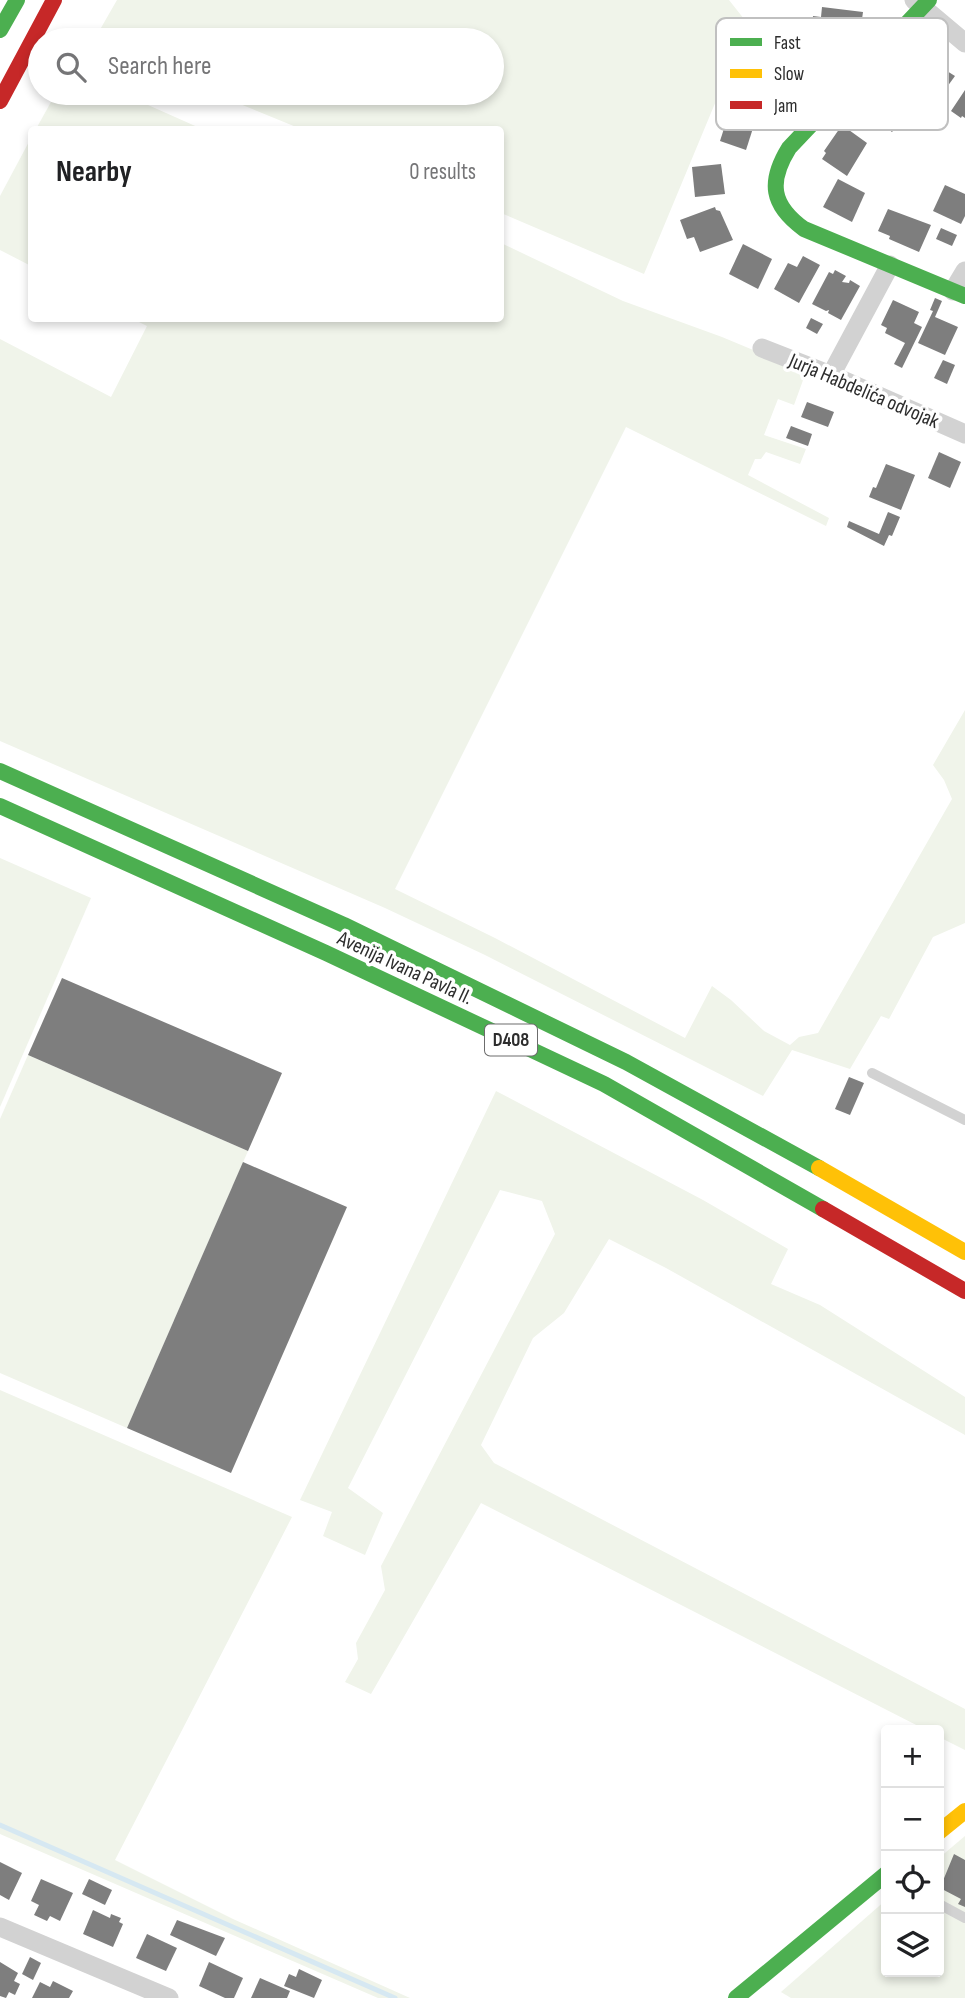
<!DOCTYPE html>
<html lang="en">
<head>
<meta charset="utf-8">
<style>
  :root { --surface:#fff; --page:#f6f6f6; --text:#202124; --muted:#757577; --line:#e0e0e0 }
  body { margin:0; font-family:"Sofia Sans Condensed",sans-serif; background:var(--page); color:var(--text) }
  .controls { position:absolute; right:21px; bottom:21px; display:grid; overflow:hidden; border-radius:7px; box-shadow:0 4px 10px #0003 }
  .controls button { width:63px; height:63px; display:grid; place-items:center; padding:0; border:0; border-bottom:2px solid var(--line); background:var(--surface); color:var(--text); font:35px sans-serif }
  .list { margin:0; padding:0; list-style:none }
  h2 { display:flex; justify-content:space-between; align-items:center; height:91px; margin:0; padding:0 28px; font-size:30px }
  h2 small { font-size:23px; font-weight:400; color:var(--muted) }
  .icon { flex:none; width:38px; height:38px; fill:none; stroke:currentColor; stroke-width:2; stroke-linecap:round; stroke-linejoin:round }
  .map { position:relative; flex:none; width:965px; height:1998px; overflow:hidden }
  .search { position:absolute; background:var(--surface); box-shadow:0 4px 10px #0003; left:28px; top:28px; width:476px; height:77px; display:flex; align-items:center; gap:18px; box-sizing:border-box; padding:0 24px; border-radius:38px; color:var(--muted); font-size:26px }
  .panel { position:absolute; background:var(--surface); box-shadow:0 4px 10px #0003; left:28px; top:126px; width:476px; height:196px; border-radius:7px }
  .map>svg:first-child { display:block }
</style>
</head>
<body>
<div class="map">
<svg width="965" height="1998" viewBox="0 0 965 1998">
  <rect width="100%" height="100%" fill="#fff"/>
  <g fill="#f0f4ea">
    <polygon points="117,0 729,0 748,24 644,274 501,213 500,130 301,129 213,93 492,93 492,40 94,40"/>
    <polygon points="56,93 121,93 202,129 36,129"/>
    <polygon points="31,138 31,266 0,250 0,196"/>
    <polygon points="501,243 623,301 722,337 806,372 794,405 778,399 764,435 806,449 800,464 766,452 761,459 755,459 748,475 829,518 826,526 626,427 395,889 495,938 685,1038 712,986 731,1000 764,1031 790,1045 799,1037 818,1033 952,799 944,780 933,765 965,710 965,923 933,937 889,1019 881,1016 850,1069 792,1050 763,1096 485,955 385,908 0,741 0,339 111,397 147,326 133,319 500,318"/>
    <polygon points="0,858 91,898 0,1107"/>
    <polygon points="28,1055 248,1151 127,1428 0,1373 0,1119"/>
    <polygon points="496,1091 703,1200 788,1249 771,1284 820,1305 965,1397 965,1435 666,1268 609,1239 564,1313 533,1338 481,1445 494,1463 965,1709 965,1750 939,1737 939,1730 926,1730 481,1503 371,1694 345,1682 358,1659 356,1643 385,1590 381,1566 555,1234 542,1201 500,1190 348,1488 383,1513 365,1555 323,1536 332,1512 300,1500"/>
    <polygon points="0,1390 292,1517 115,1860 233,1919 410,1998 378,1998 0,1834"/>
    <polygon points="965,1836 965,1998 791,1998 781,1992 886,1900 886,1972 939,1972 939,1858"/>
  </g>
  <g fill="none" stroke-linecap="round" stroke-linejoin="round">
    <polyline stroke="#d6e8f2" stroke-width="5" points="0,1825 395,1998"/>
  </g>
  <g fill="#7e7e7e">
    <polygon points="822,7 863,12 859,41 819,36 820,28 812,27 813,16 821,17"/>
    <polygon points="926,58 955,76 939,98 911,79"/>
    <polygon points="888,80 906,92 899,103 910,111 892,132 870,115 885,95 880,91"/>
    <polygon points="965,90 965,118 962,116 961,118 951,111"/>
    <polygon points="728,116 754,125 746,150 720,141"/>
    <polygon points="842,125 867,143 847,176 822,159 826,153 824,151"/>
    <polygon points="721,164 725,194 695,197 692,167"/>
    <polygon points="838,179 865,193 852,222 823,207"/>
    <polygon points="945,185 965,194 965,216 961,224 933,211"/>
    <polygon points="715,207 716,210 720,211 733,240 700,252 694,237 687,239 680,220"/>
    <polygon points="888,209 931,225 919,252 889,239 890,236 878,231"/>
    <polygon points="941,228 957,235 952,246 936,239"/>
    <polygon points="743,244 772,259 758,289 729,274"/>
    <polygon points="803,256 820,265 799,303 774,289 788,263 797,267"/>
    <polygon points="835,270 846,276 842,282 849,283 850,280 860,286 841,320 828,313 829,310 826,311 812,304 829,272 833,274"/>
    <polygon points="935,298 942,301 935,317 958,327 945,355 918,343 933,311 930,310"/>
    <polygon points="893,300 919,312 914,323 922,327 902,368 894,364 905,343 885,333 887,328 881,325"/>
    <polygon points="811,318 823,324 817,334 806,328"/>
    <polygon points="943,360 955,365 947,384 934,378"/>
    <polygon points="807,402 834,412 828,427 801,417"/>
    <polygon points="791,426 812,434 808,446 786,438"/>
    <polygon points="939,452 961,462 950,488 928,478"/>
    <polygon points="886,464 915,475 901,510 869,497 873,487 876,488"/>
    <polygon points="888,512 900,517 892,536 889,535 884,546 847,527 849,521 879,534"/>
    <polygon points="62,978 282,1073 248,1151 28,1055"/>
    <polygon points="849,1077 864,1083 850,1115 835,1109"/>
    <polygon points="243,1162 347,1207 231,1473 127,1428"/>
    <polygon points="954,1854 965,1860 965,1907 958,1904 961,1899 940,1888"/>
    <polygon points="0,1862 22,1873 9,1900 0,1895"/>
    <polygon points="41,1879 73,1893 60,1921 50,1916 47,1921 34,1915 39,1905 31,1901"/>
    <polygon points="89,1879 112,1890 105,1905 82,1894"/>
    <polygon points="93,1910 110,1918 111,1914 121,1918 119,1922 123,1924 113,1947 83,1934"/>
    <polygon points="177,1920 225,1938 216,1956 170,1935"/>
    <polygon points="147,1934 177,1948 166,1971 136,1958"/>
    <polygon points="30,1957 41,1963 33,1980 22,1974"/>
    <polygon points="0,1962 18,1973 14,1981 20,1984 15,1995 9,1992 6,1998 0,1996"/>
    <polygon points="209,1962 243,1978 234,1998 225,1998 199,1986"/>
    <polygon points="299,1969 322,1980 314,1998 284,1986 289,1974 296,1977"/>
    <polygon points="260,1978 290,1991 287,1998 251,1998"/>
    <polygon points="53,1981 73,1991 69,1998 32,1998 40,1982 50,1987"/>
  </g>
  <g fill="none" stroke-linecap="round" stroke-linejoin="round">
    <g stroke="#d2d2d2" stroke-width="10">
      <polyline points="872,1073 965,1120"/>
      <polyline points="939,1904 965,1918"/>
    </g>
    <g stroke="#d2d2d2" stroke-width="19">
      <polyline points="914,0 965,43"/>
      <polyline points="953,291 965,271"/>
      <polyline points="762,348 831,375 965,434"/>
      <polyline points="831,375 890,265"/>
      <polyline points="0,1927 169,1998"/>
    </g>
    <g stroke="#4caf50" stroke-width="16">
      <path d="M929,0L789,148C768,182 771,205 804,229L965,296"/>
      <polyline points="0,30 17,0"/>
      <polyline points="0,771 344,925 626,1062 819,1168"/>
      <polyline points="0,806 326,953 604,1084 823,1209"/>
      <polyline points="736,1998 886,1874"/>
    </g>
    <g stroke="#ffc107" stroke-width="16">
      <polyline points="819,1168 965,1252"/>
      <polyline points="939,1832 965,1811"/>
    </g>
    <g stroke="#c62828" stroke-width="16">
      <polyline points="0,101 54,0"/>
      <polyline points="823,1209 965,1291"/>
    </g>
  </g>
  <g text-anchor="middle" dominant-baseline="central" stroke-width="7" stroke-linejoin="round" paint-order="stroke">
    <rect fill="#fff" stroke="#6c6c6c" stroke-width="2" x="485" y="1024.5" width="52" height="31" rx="5"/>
    <g font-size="19" font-weight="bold" fill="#2d2d2d">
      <text x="511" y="1040">D408</text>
    </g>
    <g font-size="21" fill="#2d2d2d" stroke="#fff">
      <text transform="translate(864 391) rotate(23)">Jurja Habdelića odvojak</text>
      <text transform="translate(405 968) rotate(25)">Avenija Ivana Pavla II.</text>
    </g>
  </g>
  <rect x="716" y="18" width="232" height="112" rx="10" fill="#fff" stroke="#c0c0c0" stroke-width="2"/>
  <rect x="730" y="38" width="32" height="8" fill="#4caf50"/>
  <rect x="730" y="69" width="32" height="9" fill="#ffc107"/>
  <rect x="730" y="101" width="32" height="8" fill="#c62828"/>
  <g font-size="19" fill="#2d2d2d">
    <text x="774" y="49">Fast</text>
    <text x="774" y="80">Slow</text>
    <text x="774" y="112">Jam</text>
  </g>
</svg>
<div class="controls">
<button>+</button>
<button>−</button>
<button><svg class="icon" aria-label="locate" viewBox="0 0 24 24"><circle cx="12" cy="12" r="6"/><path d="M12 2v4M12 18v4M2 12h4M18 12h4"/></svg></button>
<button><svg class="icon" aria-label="layers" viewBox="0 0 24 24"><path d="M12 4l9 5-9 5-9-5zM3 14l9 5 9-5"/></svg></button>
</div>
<div class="search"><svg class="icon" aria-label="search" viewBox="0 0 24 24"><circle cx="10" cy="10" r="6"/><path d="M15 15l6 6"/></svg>Search here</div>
<section class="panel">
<h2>Nearby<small>0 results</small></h2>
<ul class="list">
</ul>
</section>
</div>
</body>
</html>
